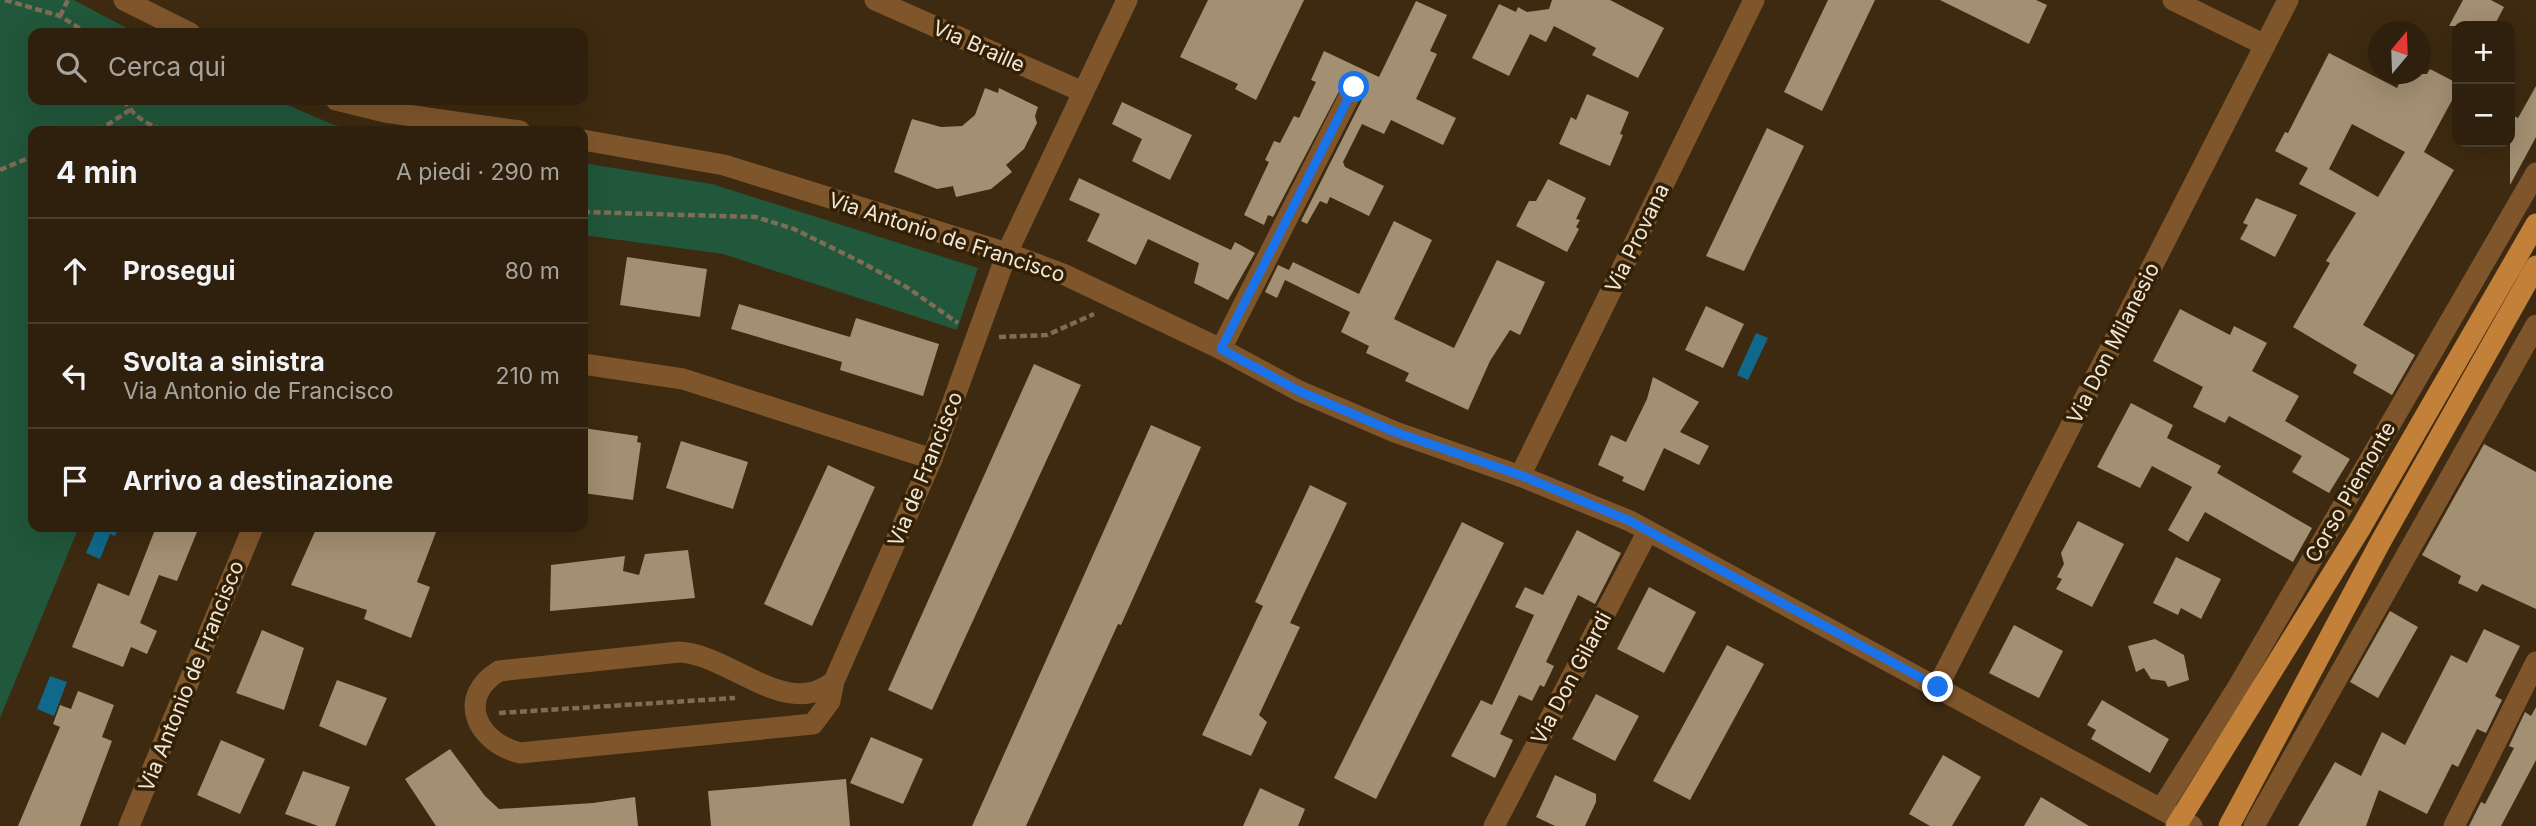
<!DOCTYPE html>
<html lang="it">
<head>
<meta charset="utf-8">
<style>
  :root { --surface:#2e200c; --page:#3a2d1a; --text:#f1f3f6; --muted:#a7a39d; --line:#493e2d }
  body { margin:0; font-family:Inter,sans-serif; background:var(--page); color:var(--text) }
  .controls { position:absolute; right:21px; top:21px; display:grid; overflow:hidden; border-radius:14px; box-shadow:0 7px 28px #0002 }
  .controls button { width:63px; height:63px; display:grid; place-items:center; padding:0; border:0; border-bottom:2px solid var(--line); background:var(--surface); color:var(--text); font:35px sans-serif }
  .compass { position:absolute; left:2368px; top:21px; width:63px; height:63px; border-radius:50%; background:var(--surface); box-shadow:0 7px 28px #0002; rotate:19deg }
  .stop { position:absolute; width:21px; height:21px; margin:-16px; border:5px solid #1a73e8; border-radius:50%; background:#fff }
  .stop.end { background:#1a73e8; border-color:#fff; box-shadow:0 2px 7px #0008 }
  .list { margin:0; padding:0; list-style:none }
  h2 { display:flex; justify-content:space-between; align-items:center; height:91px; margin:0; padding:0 28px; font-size:30px }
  h2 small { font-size:23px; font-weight:400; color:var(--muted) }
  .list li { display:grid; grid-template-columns:46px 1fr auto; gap:21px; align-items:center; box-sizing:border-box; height:105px; padding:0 28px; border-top:2px solid var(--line) }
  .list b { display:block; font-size:26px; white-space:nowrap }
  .list p { margin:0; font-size:23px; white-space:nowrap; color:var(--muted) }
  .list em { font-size:23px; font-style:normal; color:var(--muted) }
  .icon { flex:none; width:38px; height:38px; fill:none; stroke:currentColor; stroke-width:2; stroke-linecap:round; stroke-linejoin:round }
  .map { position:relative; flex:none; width:2536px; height:826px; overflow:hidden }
  .search { position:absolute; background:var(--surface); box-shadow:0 7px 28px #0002; left:28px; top:28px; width:560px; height:77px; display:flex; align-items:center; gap:18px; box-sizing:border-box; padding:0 24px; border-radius:14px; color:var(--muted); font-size:26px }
  .panel { position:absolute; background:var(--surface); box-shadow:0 7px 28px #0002; left:28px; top:126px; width:560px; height:406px; border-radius:14px }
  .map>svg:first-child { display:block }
</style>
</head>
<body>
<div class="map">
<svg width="2536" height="826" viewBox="0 0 2536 826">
  <rect width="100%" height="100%" fill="#3d2a10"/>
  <g fill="#21573b">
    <polygon points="0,0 74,0 136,33 33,33 33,100 276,100 334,125 375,131 33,131 33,527 79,527 0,718"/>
    <polygon points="583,163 712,184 978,268 957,330 723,254 583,235"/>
  </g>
  <g fill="#10698a">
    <polygon points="1756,333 1768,338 1748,380 1737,375"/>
    <polygon points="97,527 119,527 115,536 110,534 100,559 86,553"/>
    <polygon points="50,676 67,682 54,716 37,709"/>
  </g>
  <g fill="#a38f71" fill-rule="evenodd">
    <polygon points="1208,0 1304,0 1256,100 1235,89 1238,84 1180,57"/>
    <polygon points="1552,0 1610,0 1664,28 1638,78 1592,55 1596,48 1554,26 1546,42 1530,34 1509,76 1472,58 1499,4 1516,12 1518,7 1527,12 1549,9"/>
    <polygon points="1828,0 1875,0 1822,111 1784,92"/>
    <polygon points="1940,0 2036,0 2047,5 2029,44"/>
    <polygon points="2463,0 2491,0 2504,7 2494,26 2449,26"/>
    <polygon points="1416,1 1447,15 1430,51 1437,54 1416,99 1456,118 1443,145 1391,120 1384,134 1362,124 1343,162 1345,167 1384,186 1369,216 1330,197 1327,204 1320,201 1307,224 1301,221 1366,92 1365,79 1359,75 1347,76 1273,217 1268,215 1264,225 1244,215 1269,162 1265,160 1274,141 1280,143 1294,116 1299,118 1316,82 1311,80 1324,51 1379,77"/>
    <path d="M2329,53L2397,88L2404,74H2427L2430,69L2457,83V91L2424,152L2454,170L2363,325L2415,355L2392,395L2353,373L2357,365L2293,327L2330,263L2326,261L2356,213L2299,184L2308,168L2275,151L2285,132L2288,133ZM2352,124L2405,152L2378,197L2329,169Z"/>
    <polygon points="2536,86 2536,137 2510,185 2510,114 2518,118"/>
    <polygon points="985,88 998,93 999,88 1038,107 1035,116 1037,123 1024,149 1006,165 1012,172 991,189 956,197 953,186 937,189 894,172 912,119 941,127 962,126 975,115"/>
    <polygon points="1587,94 1629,112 1620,134 1623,135 1610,166 1559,144 1571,117 1576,120"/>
    <polygon points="1122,102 1192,135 1170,180 1132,161 1142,139 1112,124"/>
    <polygon points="1767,128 1804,146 1744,271 1706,256"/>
    <polygon points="1079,178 1231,250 1235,242 1255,253 1228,300 1194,283 1199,263 1148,239 1136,265 1087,241 1100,214 1069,200"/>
    <polygon points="1548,179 1586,198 1576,219 1580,220 1576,227 1579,229 1567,252 1516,226 1529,201 1536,201"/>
    <polygon points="2256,198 2297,215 2275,257 2240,239 2248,225 2243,223"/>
    <polygon points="1394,221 1432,240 1394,319 1454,348 1497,260 1545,282 1520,335 1510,330 1490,361 1468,410 1405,381 1409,373 1366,353 1369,346 1341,332 1350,312 1285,280 1277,298 1265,292 1278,265 1289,270 1293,262 1359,294"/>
    <polygon points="627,257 707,269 700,317 620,305"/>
    <polygon points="739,304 850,337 856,318 939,344 923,396 840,370 842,362 731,329"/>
    <polygon points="1706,306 1744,324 1723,368 1685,350"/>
    <polygon points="2180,309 2230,335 2234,326 2267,343 2252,371 2299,396 2285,421 2350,459 2329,493 2292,472 2302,456 2229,416 2225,423 2193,407 2203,387 2153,361"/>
    <polygon points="1034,364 1081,385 932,710 888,690"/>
    <polygon points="1653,377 1699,402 1680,432 1709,446 1699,465 1664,448 1644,491 1622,481 1624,477 1598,465 1611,435 1626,442 1647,399"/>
    <polygon points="2131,403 2173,425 2167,438 2221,466 2217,473 2312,528 2293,562 2205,512 2188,542 2168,530 2192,487 2152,466 2140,488 2097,467"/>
    <polygon points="1151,425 1201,447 1121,625 1118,624 1026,826 972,826"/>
    <polygon points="583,428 638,436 637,442 641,443 633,500 583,493"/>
    <polygon points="681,441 748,462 733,509 666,488"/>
    <polygon points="2484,444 2536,472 2536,609 2482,584 2477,592 2458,583 2461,576 2422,555"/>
    <polygon points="828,465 875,487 812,626 764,604"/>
    <polygon points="1310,485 1347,503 1290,623 1300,627 1259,715 1267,722 1251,756 1202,735 1263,606 1255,602"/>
    <polygon points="2078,521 2124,544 2092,607 2056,589 2062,579 2057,577 2064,564 2061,553"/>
    <polygon points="1462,522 1504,543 1376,799 1334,778"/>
    <polygon points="156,527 199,527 177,581 159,575 140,623 157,631 147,654 131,647 123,667 72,647 98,583 129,596"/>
    <polygon points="317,527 438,527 417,582 430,587 411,638 364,619 367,610 291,585"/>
    <polygon points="1577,530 1621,553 1595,604 1578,595 1546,662 1554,666 1544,687 1540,685 1532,701 1519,695 1500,734 1513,740 1495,778 1451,756 1481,700 1492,705 1534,615 1515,607 1525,587 1543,595"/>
    <polygon points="688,550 695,598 550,611 551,565 625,556 623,571 639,575 645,554"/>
    <polygon points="2176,557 2221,579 2201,619 2181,608 2178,615 2153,603"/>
    <polygon points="1649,587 1696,612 1664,673 1617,649"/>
    <polygon points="2390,611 2418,627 2378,698 2350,682"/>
    <polygon points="2014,625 2063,651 2039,698 1989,673"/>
    <polygon points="2484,629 2520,646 2495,696 2502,700 2486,733 2477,729 2458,767 2452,764 2427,814 2379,790 2366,826 2298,826 2335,762 2361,776 2382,732 2405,745 2451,655 2467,663"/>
    <polygon points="262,630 304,648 284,710 236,693"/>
    <polygon points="2155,639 2184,655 2189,680 2168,687 2165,681 2151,679 2144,668 2136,672 2128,646"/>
    <polygon points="1727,645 1764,664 1690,800 1653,781"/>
    <polygon points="337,680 387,698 366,746 319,726"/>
    <polygon points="78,691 114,705 102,737 112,741 80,826 18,826 60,727 53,724 60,705 71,709"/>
    <polygon points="1596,694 1639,716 1615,761 1572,739"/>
    <polygon points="2102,700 2169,739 2150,773 2091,739 2096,730 2087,725"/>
    <polygon points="2536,707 2536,760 2501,826 2469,826 2481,802 2485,804 2514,748 2509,746 2525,712 2531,716"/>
    <polygon points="871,737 923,759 903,804 850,783"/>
    <polygon points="221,740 265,759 240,814 197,795"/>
    <polygon points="450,749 485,796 499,809 593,803 635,797 638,826 436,826 405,779"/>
    <polygon points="1943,755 1981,777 1952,826 1930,826 1909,814"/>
    <polygon points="303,771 350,787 335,826 318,826 285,814"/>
    <polygon points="1555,775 1596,794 1596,802 1585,826 1555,826 1536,817"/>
    <polygon points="846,779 850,826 711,826 708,791"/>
    <polygon points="1260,788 1305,809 1298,826 1243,826"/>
    <polygon points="2041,797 2089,826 2024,826"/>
  </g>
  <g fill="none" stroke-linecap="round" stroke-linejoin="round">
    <g stroke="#7d6c56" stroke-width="4.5" stroke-dasharray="7 3.5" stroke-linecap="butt">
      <polyline points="5,0 60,16 87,33"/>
      <polyline points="60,16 68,0"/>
      <path d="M124,100C134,117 147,124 164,131"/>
      <polyline points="98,131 130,110"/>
      <polyline points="0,170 33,156"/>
      <polyline points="583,212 756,217 794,229 863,263 908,288 958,323"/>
      <polyline points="999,337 1047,335 1094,314"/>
      <polyline points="499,713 735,698"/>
    </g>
    <g stroke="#7f562c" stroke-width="21">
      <polyline points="124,0 190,33"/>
      <polyline points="875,0 1083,92"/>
      <polyline points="2173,0 2265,45"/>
      <polyline points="336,100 385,112 520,131"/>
      <polyline points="583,140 724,165 1007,253 1063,274 1221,349 1299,391 1395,432 1520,476 1630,521 2192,826"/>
      <polyline points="1221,349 1354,87"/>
      <polyline points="583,364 683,379 932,459"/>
      <polyline points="1520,476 1754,0"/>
      <path d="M834,681C787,721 730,654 679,652L499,671C456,697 476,742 520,753L813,724L830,701L834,681L932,459L1007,253L1127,0"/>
      <polyline points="1938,686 2288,0"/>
      <polyline points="2161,809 2239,685 2536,173"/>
      <polyline points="129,826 253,527"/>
      <polyline points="1494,826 1648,531"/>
      <polyline points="2254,826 2536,325"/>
      <polyline points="2454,826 2536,662"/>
    </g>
    <g stroke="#c38039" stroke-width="21">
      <polyline points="2360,529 2536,224"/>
      <polyline points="2229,826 2381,541 2536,266"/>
    </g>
    <polyline stroke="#c38039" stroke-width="21" points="2176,826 2360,529"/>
  </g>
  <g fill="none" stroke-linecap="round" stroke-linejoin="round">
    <polyline stroke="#1a73e8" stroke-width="9" points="1354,87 1221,349 1299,391 1395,432 1520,475 1630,521 1938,687"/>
  </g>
  <g text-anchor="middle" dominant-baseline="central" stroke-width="7" stroke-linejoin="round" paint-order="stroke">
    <g font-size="21" fill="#f1e5d6" stroke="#322006">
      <text transform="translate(979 46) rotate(24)">Via Braille</text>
      <text transform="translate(947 237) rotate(18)">Via Antonio de Francisco</text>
      <text transform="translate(1637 238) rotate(-64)">Via Provana</text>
      <text transform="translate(2113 343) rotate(-63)">Via Don Milanesio</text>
      <text transform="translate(925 469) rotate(-68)">Via de Francisco</text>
      <text transform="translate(2350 492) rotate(-60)">Corso Piemonte</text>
      <text transform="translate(191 676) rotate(-68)">Via Antonio de Francisco</text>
      <text transform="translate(1571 678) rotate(-62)">Via Don Gilardi</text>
    </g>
  </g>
</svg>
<div class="controls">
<button>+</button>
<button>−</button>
</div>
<svg class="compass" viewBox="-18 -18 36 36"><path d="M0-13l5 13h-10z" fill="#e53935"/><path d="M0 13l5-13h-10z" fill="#a7a39d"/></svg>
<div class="stop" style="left:1354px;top:87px"></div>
<div class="stop end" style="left:1938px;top:687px"></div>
<div class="search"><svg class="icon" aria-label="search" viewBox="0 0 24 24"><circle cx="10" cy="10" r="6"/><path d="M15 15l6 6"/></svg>Cerca qui</div>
<section class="panel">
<h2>4 min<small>A piedi · 290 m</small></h2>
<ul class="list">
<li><svg class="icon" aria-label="ahead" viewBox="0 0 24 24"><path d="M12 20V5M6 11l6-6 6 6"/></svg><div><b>Prosegui</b></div><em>80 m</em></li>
<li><svg class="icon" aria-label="left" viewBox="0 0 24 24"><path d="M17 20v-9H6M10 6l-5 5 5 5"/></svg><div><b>Svolta a sinistra</b><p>Via Antonio de Francisco</p></div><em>210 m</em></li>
<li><svg class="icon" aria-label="arrive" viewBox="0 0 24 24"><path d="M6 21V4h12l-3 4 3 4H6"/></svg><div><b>Arrivo a destinazione</b></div></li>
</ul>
</section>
</div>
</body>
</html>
